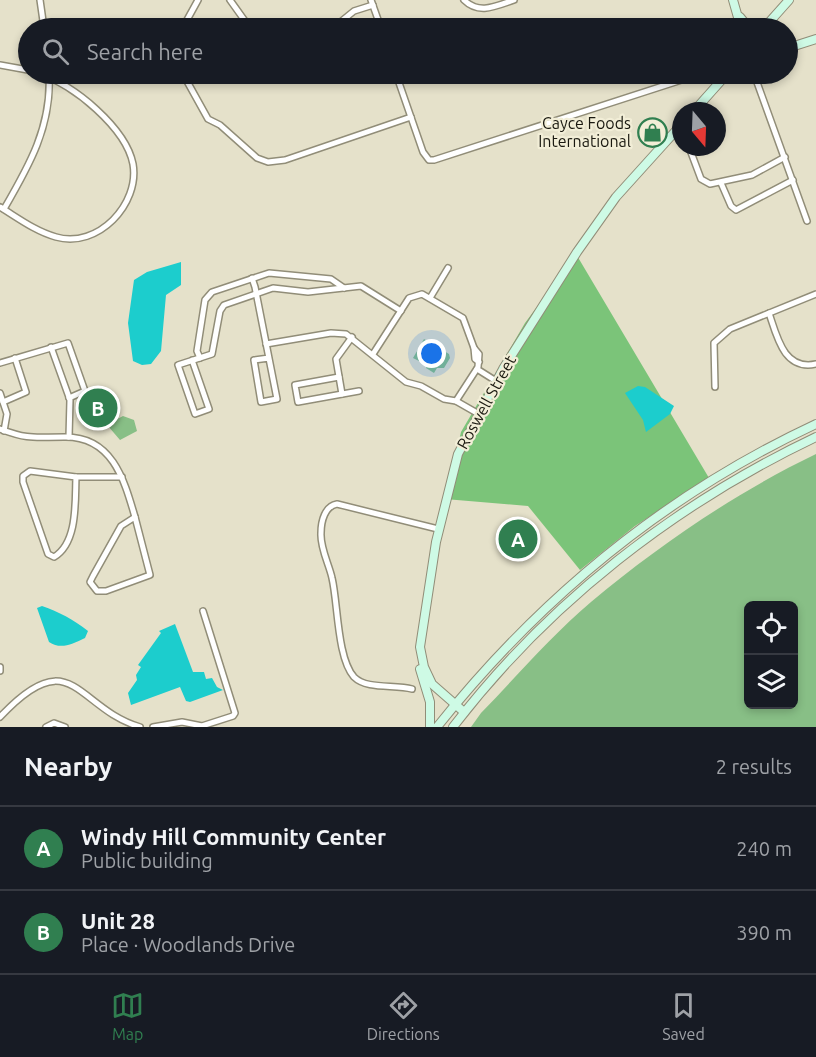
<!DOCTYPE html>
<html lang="en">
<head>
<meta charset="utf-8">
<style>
  :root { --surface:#171b24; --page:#242831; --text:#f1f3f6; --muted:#9ea1a6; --line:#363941; --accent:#307f50 }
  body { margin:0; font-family:Ubuntu,sans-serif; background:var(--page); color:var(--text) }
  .controls { position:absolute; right:18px; bottom:18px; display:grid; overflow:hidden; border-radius:9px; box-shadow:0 3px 9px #0003 }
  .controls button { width:54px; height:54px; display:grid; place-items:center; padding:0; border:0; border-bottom:2px solid var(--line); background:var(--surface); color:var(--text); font:30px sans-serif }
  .compass { position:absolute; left:672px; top:102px; width:54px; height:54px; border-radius:50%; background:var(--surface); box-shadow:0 3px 9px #0003; rotate:161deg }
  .you { position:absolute; left:432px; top:354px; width:21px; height:21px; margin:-15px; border:4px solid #fff; border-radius:50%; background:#1a73e8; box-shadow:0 0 0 9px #1a73e833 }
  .badge { display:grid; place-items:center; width:39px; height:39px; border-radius:50%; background:var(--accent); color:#fff; font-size:20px; font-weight:700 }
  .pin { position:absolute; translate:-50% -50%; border:3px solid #fff; box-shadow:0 2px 6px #0006 }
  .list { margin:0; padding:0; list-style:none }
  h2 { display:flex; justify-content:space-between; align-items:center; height:78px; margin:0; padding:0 24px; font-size:26px }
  h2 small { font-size:20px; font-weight:400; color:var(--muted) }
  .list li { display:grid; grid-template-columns:39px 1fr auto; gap:18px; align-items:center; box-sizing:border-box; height:84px; padding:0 24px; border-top:2px solid var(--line) }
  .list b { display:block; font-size:22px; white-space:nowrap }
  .list p { margin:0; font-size:20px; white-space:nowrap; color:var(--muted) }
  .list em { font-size:20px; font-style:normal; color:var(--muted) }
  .icon { flex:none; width:33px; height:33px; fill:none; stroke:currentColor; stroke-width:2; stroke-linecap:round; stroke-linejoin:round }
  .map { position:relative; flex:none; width:816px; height:727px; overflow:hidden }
  .search { position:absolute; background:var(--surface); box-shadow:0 3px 9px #0003; left:18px; right:18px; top:18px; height:66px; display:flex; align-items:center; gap:15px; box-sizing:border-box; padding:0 21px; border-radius:33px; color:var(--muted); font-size:22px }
  .sheet { height:246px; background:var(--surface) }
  nav { display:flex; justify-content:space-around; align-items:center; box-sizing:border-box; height:84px; border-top:2px solid var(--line); background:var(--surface); font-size:16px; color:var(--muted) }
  nav a { display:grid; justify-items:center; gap:3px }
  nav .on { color:var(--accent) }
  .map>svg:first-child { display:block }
</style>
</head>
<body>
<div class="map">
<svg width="816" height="727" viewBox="0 0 816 727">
  <rect width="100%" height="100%" fill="#e5e1ca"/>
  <g fill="#88bf86" fill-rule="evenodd">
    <polygon points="424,339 449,354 450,358 444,368 437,368 434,373 426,368 427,360 422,357 419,361 413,358"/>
    <polygon points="123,416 134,420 137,431 120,440 108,426 104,426"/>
    <path d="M816,454V727H471L481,713C517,676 552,635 591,602C659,545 737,492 816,454ZM748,606H794V704H748Z"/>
  </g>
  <polygon fill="#7bc479" points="576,254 709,478 635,526 580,570 528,506 445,499 461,432 525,323"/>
  <g fill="#1ccdcd">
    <polygon points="181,262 181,285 166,295 161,351 151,364 142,365 133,361 128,323 134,280 147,272"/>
    <polygon points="638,386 645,387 674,406 670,414 646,432 643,420 625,393"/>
    <path d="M42,606C59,612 73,619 88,631L85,638C72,644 61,650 49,642L37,608Z"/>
    <polygon points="175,624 193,672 204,672 206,679 212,678 217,687 223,690 190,702 186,701 180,687 131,705 128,693 137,680 136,675 141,667 138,665 161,633 159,631"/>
  </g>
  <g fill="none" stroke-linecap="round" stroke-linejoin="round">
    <defs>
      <g id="street">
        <polyline points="40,0 44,28"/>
        <polyline points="230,0 250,28"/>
        <polyline points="371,0 381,28"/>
        <path d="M464,0C479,15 496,6 514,0"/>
        <polyline points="179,28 187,20 198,0"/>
        <polyline points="333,28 354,11 373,5"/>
        <polyline points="0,65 28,70"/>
        <polyline points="183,74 208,119 220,125 257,158 268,162 285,160 411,117"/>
        <polyline points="396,74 423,152 429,160 434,160 700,74"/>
        <polyline points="515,74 523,78 543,74"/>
        <polyline points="754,74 807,221"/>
        <polyline points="689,147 701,179 710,184 752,175 785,157"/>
        <polyline points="721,183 731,206 736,210 793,180"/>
        <path d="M0,207C18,218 35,231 56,237C98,249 140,204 133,164C126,128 73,84 40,74"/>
        <path d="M4,209C29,166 52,126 49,74"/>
        <polyline points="252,278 255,287 277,399 261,402 254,360 269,358"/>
        <polyline points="430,298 448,268"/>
        <path d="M769,313C777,337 784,371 816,364"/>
        <polyline points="266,344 331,333 346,334 406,382 421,386 444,399 456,401 477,413"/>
        <polyline points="51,347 70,400 69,437"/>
        <polyline points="373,354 409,298 422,294 463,318 474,348 475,359 479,362"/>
        <polyline points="200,358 197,351 205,300 212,292 269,273 331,279 344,288"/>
        <polyline points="192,360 209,409 195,414 178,365 212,354 220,311 224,305 273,288 308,292 361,286 401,311"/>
        <polyline points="0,363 68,343 85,391 69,398"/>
        <polyline points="477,369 496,381"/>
        <polyline points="339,377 295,385 298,402 359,391"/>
        <polyline points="715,387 714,343 730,329 816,294"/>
        <polyline points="0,393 7,414 4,431"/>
        <polyline points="342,394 336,359 352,337"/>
        <polyline points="456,401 478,367 479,354 474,348"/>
        <polyline points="3,402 26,392 15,358"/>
        <path d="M0,429C30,440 34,437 64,437C112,436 124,479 135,517"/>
        <path d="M30,471L76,477C75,501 78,543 54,557L48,554L23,482V476Z"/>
        <polyline points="76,477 122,477"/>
        <polygon points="135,517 150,575 106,591 97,591 90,582 93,576 121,526"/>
        <polyline points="0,667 0,671"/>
        <path d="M412,689C395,684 367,690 354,677C337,658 338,603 332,578C329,564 320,548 321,533C321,521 325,506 337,504L438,529"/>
        <path d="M0,717C72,640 76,708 140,727"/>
        <polyline points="46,727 54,723 65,727"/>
        <polyline points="153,727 182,722 202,726 233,716 235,713 203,611"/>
      </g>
      <g id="secondary">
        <polyline points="733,0 741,28"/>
        <polyline points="740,17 749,28"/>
        <polyline points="764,28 789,0"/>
        <polyline points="788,48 816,39"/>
        <polyline points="694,111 727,74"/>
        <polyline points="420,669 430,702 430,727"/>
        <polyline points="464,712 432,684 424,667 420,647 436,542 458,454 503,369 577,252 616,197 681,125"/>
        <path d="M437,727C540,598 666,494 816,424"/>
        <path d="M453,727C548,603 675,504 816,437"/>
      </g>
    </defs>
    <use href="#street" stroke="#918d78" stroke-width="8"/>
    <use href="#secondary" stroke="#918d78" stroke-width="10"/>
    <use href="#street" stroke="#fff" stroke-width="5"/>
    <use href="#secondary" stroke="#cefae5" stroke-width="8"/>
  </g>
  <defs>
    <symbol id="shop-ring" viewBox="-11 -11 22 22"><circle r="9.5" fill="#f2eed7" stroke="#307f50" stroke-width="1.5"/><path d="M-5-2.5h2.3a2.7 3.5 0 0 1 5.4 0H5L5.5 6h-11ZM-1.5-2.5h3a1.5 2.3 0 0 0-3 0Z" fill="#307f50"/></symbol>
  </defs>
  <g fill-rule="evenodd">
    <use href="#shop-ring" x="636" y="116" width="33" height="33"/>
  </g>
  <g text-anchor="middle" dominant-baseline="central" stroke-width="4.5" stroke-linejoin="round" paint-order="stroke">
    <g font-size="16" fill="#1a1910" stroke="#f2eed7" text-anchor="end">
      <text x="631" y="123">Cayce Foods<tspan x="631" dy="18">International</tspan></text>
    </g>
    <g font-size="16" fill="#1a1910" stroke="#f2eed7">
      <text transform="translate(486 402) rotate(-61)">Roswell Street</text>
    </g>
  </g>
</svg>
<div class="controls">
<button><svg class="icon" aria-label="locate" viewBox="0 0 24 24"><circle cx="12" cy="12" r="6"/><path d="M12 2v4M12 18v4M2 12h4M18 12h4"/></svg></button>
<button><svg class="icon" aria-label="layers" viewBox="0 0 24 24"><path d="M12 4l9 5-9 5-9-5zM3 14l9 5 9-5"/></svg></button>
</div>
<svg class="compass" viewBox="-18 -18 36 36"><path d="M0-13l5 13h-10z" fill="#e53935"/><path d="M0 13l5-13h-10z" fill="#9ea1a6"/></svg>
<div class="you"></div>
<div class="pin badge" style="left:518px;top:539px">A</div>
<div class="pin badge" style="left:98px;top:408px">B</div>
<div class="search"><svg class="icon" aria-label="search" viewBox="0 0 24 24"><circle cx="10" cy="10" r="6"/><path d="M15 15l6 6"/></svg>Search here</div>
</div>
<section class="sheet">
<h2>Nearby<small>2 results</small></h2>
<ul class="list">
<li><span class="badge">A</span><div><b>Windy Hill Community Center</b><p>Public building</p></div><em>240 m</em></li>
<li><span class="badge">B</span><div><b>Unit 28</b><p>Place · Woodlands Drive</p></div><em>390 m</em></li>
</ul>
</section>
<nav>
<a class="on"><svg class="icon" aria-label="map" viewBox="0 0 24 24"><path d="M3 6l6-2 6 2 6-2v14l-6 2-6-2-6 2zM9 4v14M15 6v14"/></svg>Map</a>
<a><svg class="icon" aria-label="directions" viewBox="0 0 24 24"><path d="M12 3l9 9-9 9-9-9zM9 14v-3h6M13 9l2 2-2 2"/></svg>Directions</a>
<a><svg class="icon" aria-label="saved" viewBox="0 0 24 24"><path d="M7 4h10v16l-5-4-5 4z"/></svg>Saved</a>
</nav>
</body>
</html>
